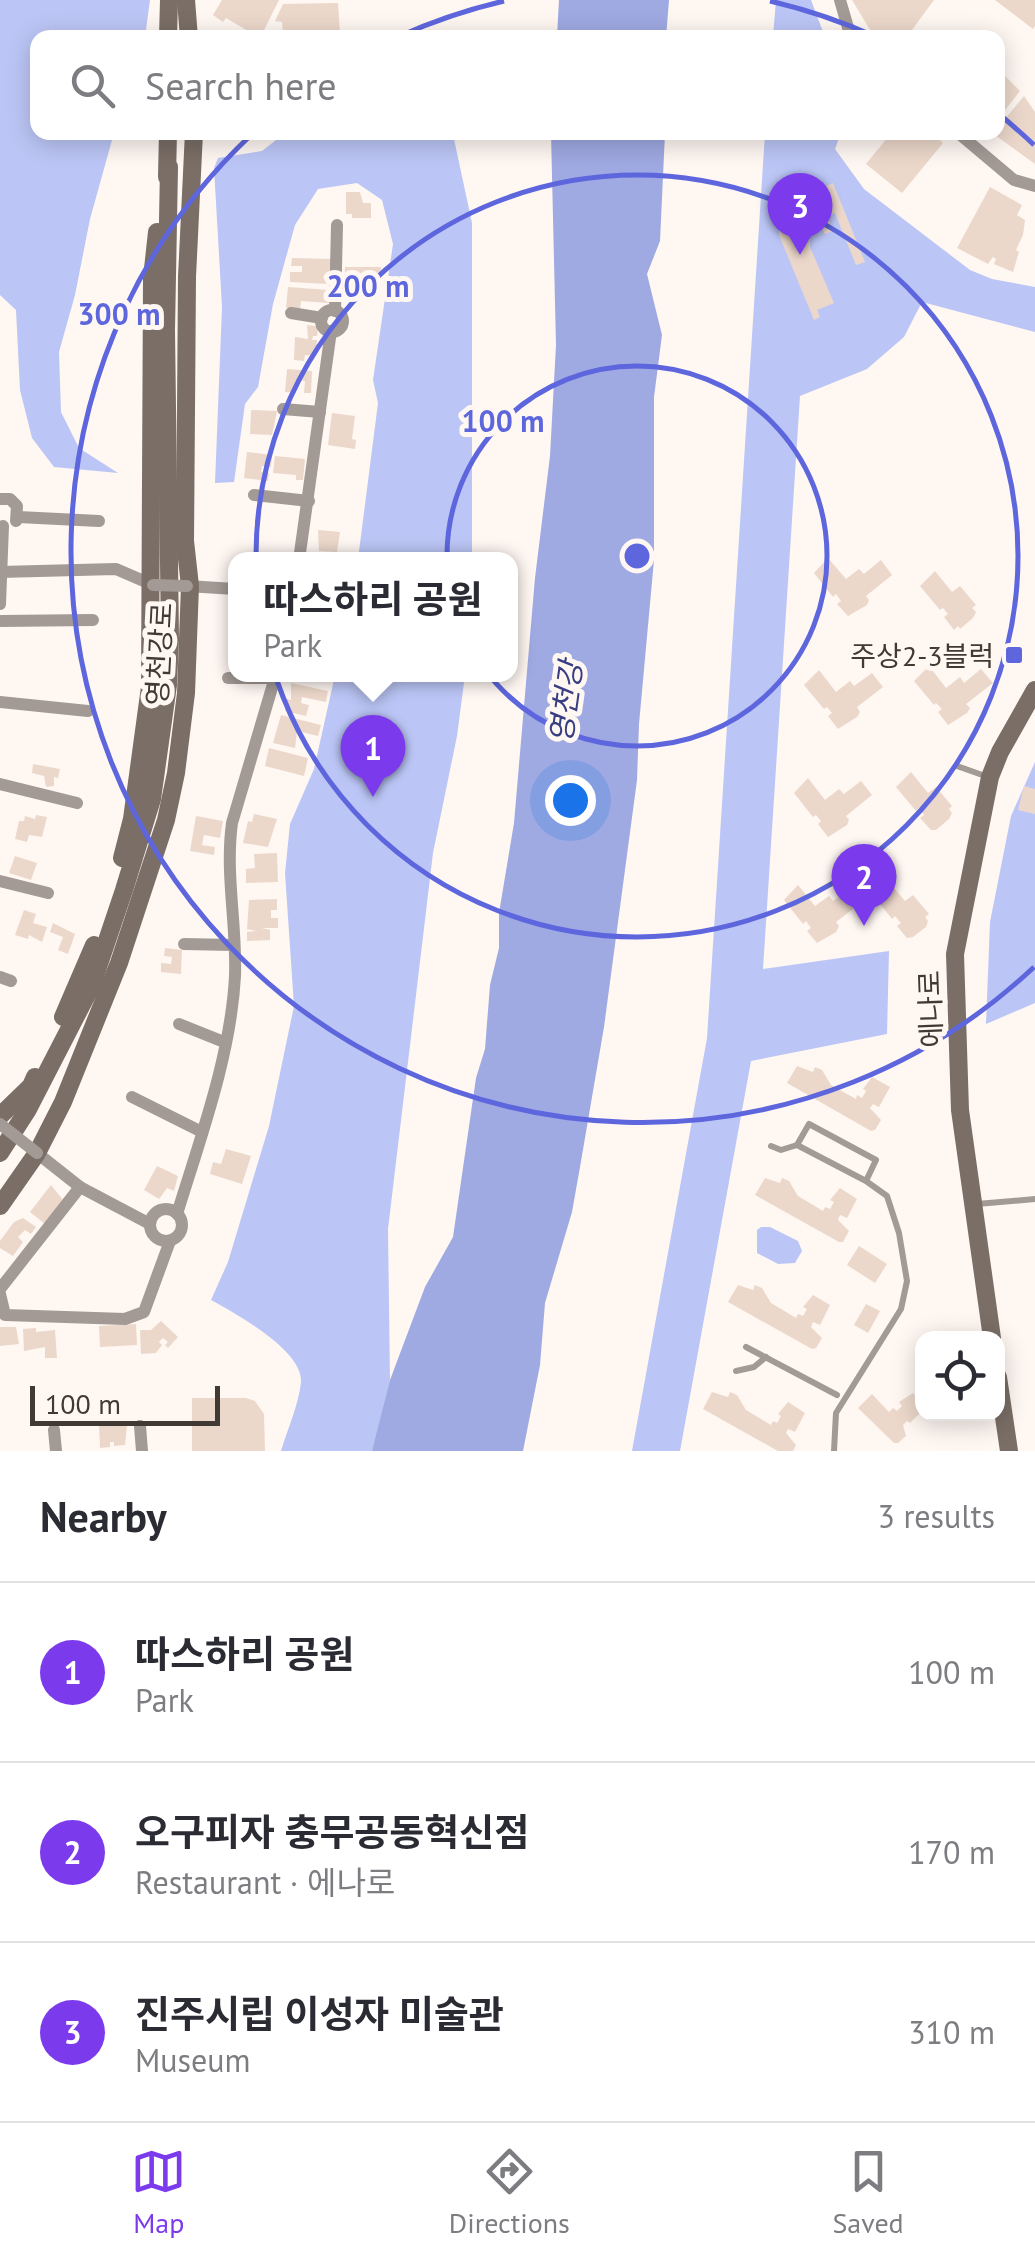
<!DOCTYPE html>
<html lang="en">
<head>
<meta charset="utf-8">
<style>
  :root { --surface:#fff; --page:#f7f7f7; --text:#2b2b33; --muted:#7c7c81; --line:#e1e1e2; --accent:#7c3aed }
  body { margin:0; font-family:"PT Sans","Noto Sans KR",sans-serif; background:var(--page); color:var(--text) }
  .controls { position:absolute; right:30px; bottom:30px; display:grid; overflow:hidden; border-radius:20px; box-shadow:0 5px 25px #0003 }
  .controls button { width:90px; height:90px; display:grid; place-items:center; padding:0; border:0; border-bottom:2px solid var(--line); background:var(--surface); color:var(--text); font:50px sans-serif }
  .scale { position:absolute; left:30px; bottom:25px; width:190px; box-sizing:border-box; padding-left:10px; border:5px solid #413934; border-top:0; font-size:28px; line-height:35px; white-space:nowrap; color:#413934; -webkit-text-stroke:8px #fff7f2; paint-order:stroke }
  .you { position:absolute; left:570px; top:800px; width:35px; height:35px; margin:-25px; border:8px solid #fff; border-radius:50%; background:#1a73e8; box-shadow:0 0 0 15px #1a73e833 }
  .badge { display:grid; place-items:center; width:65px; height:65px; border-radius:50%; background:var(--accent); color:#fff; font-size:32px; font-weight:700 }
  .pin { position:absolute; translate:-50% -82px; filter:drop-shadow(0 2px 5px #0008) }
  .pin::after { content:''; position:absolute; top:52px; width:35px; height:30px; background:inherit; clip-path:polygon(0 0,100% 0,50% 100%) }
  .popup { position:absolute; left:228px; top:552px; width:290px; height:130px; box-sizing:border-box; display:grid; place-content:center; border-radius:20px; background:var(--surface); filter:drop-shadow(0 2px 8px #0005); font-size:32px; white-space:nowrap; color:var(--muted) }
  .popup b { font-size:38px; color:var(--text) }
  .popup::after { content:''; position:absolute; left:50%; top:100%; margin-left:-20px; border:20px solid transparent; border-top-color:var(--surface) }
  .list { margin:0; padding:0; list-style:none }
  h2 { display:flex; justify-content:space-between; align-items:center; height:130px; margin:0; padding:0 40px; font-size:42px }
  h2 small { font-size:32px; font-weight:400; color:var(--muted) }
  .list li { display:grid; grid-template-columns:65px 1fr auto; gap:30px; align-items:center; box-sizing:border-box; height:180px; padding:0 40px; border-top:2px solid var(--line) }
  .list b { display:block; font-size:38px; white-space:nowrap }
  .list p { margin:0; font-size:32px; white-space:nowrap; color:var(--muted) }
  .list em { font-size:32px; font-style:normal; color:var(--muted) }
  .icon { flex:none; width:55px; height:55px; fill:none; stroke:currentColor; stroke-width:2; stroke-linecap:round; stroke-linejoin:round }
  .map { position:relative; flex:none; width:1035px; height:1451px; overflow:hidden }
  .search { position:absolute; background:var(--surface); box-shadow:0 5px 25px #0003; left:30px; right:30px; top:30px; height:110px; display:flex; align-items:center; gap:25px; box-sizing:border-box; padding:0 35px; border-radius:20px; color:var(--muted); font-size:38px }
  .sheet { height:670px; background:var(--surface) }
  nav { display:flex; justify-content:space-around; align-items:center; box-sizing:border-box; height:140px; border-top:2px solid var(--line); background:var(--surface); font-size:28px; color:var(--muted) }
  nav a { display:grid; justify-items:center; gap:5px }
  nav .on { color:var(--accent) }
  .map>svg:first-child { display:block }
</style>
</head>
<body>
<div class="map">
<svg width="1035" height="1451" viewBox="0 0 1035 1451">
  <rect width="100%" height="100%" fill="#fff7f2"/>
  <g fill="#bcc6f6">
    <polygon points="0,0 150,0 145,37 38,38 38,132 114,133 90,219 75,295 59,352 61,412 79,448 118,473 54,467 32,438 20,390 16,310 0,295"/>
    <polygon points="776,0 811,0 825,37 773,37"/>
    <polygon points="445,132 454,139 472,223 472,559 358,559 378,403 373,380 393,244 382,200 357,183 318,189 295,225 273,304 258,387 245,404 234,482 215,483 222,307 214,168 218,158 262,151 285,133"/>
    <polygon points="765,133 841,133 835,149 864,189 970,270 992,279 1035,287 1035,332 922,302 904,337 867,369 800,396 763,969 889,951 887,1034 751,1061 680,1451 632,1451 707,1038"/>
    <path d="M335,675H465L457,736L433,853L388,1229L390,1380L375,1443L372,1451H281C287,1430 299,1404 301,1382C303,1350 236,1314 211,1300L228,1262L269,1126L294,1006L285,873L290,824L314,769Z"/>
    <polygon points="1035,762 1035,1003 986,1024 990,922 1011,816"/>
    <polygon points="761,1227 770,1227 798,1241 802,1251 795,1263 778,1264 757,1253 757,1230"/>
  </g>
  <g fill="#9fa9e2">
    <polygon points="559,0 669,0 666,37 557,37"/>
    <polygon points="551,133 665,133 660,241 647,274 662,335 654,397 654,560 639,724 637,780 604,1027 580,1167 572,1212 545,1303 540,1365 523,1451 372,1451 390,1380 425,1287 453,1237 476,1078 485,1049 490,985 499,948 499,913 514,823 535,578 550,456 556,345"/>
  </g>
  <g fill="#ecd8cb">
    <polygon points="222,0 279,0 260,38 226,18 223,22 213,15"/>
    <polygon points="852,0 934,0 906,38 875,38"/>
    <polygon points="995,0 1035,0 1035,26 1033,29"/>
    <polygon points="338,3 340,33 283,34 282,22 275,21 283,4"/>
    <polygon points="998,69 1020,91 998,119"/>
    <polygon points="1024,96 1035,112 1035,164 991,132 998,132 998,127"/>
    <polygon points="892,132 931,132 943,143 902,193 866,164"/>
    <polygon points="833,183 865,262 856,265 835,213 827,216 833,231 825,234 822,229 810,234 810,247 834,303 817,310 820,317 814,320 779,235 780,206"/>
    <polygon points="990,187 1022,205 1017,215 1025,220 1023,235 1016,250 1019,252 1013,272 994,264 996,259 993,257 988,264 957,248"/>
    <polygon points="346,192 360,192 363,203 371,203 371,218 352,218 352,214 346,214"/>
    <polygon points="292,258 332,259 328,284 290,282 290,272 302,272 302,266 291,266"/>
    <polygon points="345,267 381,267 380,291 344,291"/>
    <polygon points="288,287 329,290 329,303 301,301 300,309 286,308"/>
    <polygon points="307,325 316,326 318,329 317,336 313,336 312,340 317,340 316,356 305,355 304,361 294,360 295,337 308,339"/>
    <polygon points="287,369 312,371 311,393 304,393 305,381 297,380 296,393 285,392"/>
    <polygon points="251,410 277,411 272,435 250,434"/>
    <polygon points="332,413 355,416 352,439 356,440 355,449 328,445"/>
    <polygon points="247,452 272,455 271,467 262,466 261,472 269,473 268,481 244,478"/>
    <polygon points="275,456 305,459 303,480 296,480 296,475 273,473"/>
    <polygon points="318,530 340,532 337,552 319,551"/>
    <polygon points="828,558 846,579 859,569 864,574 881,560 892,575 866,596 869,600 867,605 848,616 837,604 841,601 836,594 833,597 814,573"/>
    <polygon points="935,571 952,592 960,586 976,605 972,608 976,612 973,618 960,629 958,626 954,630 944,617 948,614 943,608 940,610 920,586"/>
    <polygon points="929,666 946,688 960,677 964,683 981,669 993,683 966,704 970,708 967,713 948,725 938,712 942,709 936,703 934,705 914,681"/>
    <polygon points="819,670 836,692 850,681 854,686 872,673 883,687 857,707 860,712 857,717 838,729 828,716 832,713 827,707 824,709 804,685"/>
    <polygon points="291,683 328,691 326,702 302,697 301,703 309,705 306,716 285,711 287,699 291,700"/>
    <polygon points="281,715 321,725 318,736 297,731 295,748 273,743"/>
    <polygon points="269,748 308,758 304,776 265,766"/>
    <polygon points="33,764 60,769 58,778 54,777 54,786 46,787 44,776 32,773"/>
    <polygon points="911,772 928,793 936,787 952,806 949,809 952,813 949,819 936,830 931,830 920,818 924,815 919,808 916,811 896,787"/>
    <polygon points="808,778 825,800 839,789 844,794 861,781 872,795 846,816 849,820 847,825 828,837 818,824 821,821 816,815 813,817 794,793"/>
    <polygon points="1024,786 1035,789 1035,814 1018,810"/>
    <polygon points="254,814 277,819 268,847 243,843 248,821 252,822"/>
    <polygon points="36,815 47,817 42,837 29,835 27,842 15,839 19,821 24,821 25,816 35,819"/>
    <polygon points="196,816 223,821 220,838 204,835 202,845 215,847 214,855 190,851"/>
    <polygon points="277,853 278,882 246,883 246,869 255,868 254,854"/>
    <polygon points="15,856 37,863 31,880 9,873"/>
    <polygon points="887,880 905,901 913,895 929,914 925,917 928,921 926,927 913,937 907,938 897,926 901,923 895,916 892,919 873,895"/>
    <polygon points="798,885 815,906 829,896 833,901 851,887 862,902 836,922 839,926 836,932 817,943 807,931 811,928 806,921 803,924 784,900"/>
    <polygon points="277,899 277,910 271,910 271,918 278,918 278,928 262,928 270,930 270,940 247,941 247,932 256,931 247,929 249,900"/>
    <polygon points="24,910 36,914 33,923 47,927 42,942 29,935 28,939 15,935"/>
    <polygon points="53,923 75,934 68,954 58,950 63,937 50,932"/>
    <polygon points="165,948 182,950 181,974 161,972 161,963 171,964 172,957 164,956"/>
    <polygon points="797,1066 813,1072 815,1067 822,1070 831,1085 856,1099 857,1095 862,1098 866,1091 863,1089 872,1077 890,1087 879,1107 873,1104 870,1108 881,1120 875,1130 871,1131 787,1083"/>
    <polygon points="226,1149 251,1156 242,1184 210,1174 213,1162 221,1164"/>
    <polygon points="157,1166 178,1176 174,1191 167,1188 159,1199 144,1190"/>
    <polygon points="765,1178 780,1183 782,1178 789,1181 798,1196 823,1211 825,1207 830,1209 834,1202 830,1200 840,1188 857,1199 847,1218 840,1215 838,1220 849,1231 843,1242 839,1242 755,1195"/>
    <polygon points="51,1185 63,1200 45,1224 30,1212"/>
    <polygon points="23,1218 36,1227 31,1234 25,1230 18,1237 23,1242 13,1256 0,1248 0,1241 14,1222"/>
    <polygon points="859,1246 887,1264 875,1283 847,1265"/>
    <polygon points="738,1285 753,1290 755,1285 762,1288 771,1303 796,1318 798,1314 803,1316 807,1309 803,1307 813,1295 830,1305 820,1325 813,1322 811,1327 822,1338 816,1348 812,1349 728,1302"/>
    <polygon points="866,1304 880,1311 868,1333 854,1325"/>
    <polygon points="161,1321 178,1337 168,1348 165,1345 168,1342 163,1338 159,1342 162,1345 156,1353 141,1354 140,1330 151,1330"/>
    <polygon points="136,1324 137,1345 100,1347 99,1326"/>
    <polygon points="0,1327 16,1327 19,1344 0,1346"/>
    <polygon points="36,1328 36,1332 55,1330 57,1358 45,1358 45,1347 24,1351 23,1329"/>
    <polygon points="712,1392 728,1397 730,1392 737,1395 746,1410 771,1425 773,1421 777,1423 781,1416 778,1414 788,1402 805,1413 795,1432 788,1429 786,1433 796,1445 793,1451 778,1451 703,1409"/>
    <polygon points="913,1393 922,1403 922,1411 910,1423 907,1421 903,1425 906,1436 898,1443 894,1443 858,1408 872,1394 889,1412 893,1408 897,1411 902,1406 899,1402"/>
    <polygon points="192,1398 246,1398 255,1401 264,1414 265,1451 192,1451"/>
    <polygon points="115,1423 127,1426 125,1445 114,1446 114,1442 110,1442 110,1447 100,1448 99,1426"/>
  </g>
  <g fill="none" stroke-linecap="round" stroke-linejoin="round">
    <g stroke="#a39a95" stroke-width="6">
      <polyline points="957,766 988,777"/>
      <polyline points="771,1146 781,1150 797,1145"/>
      <polyline points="977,1204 1035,1199"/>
      <polyline points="746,1347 837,1395"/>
      <polyline points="736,1371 754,1367 766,1357"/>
      <polyline points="834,1451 836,1413 901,1309 907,1281 899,1233 887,1196 866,1181 797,1145 809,1124 876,1160 866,1181"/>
    </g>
    <g stroke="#a39a95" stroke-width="12">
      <polyline points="840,0 851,38"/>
      <polyline points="957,132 1014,180 1035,186"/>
      <circle cx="332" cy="321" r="11"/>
      <polyline points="335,311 337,225"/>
      <polyline points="291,313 322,318"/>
      <polyline points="283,409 320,412"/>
      <polyline points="254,495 309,501"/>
      <polyline points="0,499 10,499 17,506 16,521"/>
      <polyline points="18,517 99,521"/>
      <polyline points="299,560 331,331"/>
      <polyline points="0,572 116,569 153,585"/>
      <polyline points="187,586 235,589"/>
      <polyline points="0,604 3,526"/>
      <polyline points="0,621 93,620"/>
      <polyline points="228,678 275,678"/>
      <polyline points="0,702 88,711"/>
      <polyline points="0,784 77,803"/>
      <polyline points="0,881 48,893"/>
      <polyline points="184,944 233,945"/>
      <polyline points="0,977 11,981"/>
      <polyline points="179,1024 224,1042"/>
      <polyline points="132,1097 202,1132"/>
      <polyline points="37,1153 80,1187 150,1224"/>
      <circle cx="166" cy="1225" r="16"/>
      <path d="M177,1214C200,1139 231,1055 235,976C237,925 225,874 232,823L276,674"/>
      <polyline points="0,1289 80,1187"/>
      <polyline points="0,1294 5,1315 125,1319 144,1312 170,1241"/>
      <polyline points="140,1426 142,1451"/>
      <polyline points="54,1430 56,1451"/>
    </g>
    <g stroke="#7a6e66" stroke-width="18">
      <polyline points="186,0 189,38"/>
      <polyline points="168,38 169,0"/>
      <polyline points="167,177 168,132"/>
      <polyline points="122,858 132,819 150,687 152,278 157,232"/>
      <polyline points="63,1017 94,945"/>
      <polyline points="0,1116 31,1086 35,1077"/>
      <polyline points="0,1153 27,1111 92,985 124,890 152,799 168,685 170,639 166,330 169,167"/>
      <polyline points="0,1206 37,1153 63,1102 119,963 166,820 176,773 186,693 190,586 185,541 187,277 194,132"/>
      <polyline points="992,1338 960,1110 955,954 990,777 1000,752 1035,690"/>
      <polyline points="998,1377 1009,1451"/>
    </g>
    <g stroke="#a39a95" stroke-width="12">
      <polyline points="153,585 187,586"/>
      <polyline points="0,1124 37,1153"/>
    </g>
  </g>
  <g fill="none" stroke="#5e66de" stroke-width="5">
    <circle cx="637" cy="556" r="190"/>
    <circle cx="637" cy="556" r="381"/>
    <path d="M1034 967A571 571 0 1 1 251 135M400 36A571 571 0 0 1 504 1M770 1A571 571 0 0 1 874 36M1000 115A571 571 0 0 1 1034 145"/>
  </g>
  <rect fill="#5e66de" stroke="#fff7f2" stroke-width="4" x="1004" y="645" width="20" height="20" rx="5"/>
  <g text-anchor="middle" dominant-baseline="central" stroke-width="10" stroke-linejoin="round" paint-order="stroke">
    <g font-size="28" fill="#413934" stroke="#fff7f2">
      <text transform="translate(159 654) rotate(-87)">영천강로</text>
      <text transform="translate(930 1009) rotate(-92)">에나로</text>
    </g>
    <g font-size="28" fill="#413934" stroke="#fff7f2" text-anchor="end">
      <text x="994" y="655">주상2-3블럭</text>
    </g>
    <g font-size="30" font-style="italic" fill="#383e82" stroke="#fff7f2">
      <text transform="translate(565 702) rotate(-82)">영천강</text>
    </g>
  </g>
  <circle cx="637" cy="556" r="15" fill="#5e66de" stroke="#fff7f2" stroke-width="5"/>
  <g font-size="30" text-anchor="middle" font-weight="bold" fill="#5e66de" stroke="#fff7f2" stroke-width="10" stroke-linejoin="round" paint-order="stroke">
    <text x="368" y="297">200 m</text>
    <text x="119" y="325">300 m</text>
    <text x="503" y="432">100 m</text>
  </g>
</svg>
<div class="controls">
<button><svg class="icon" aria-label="locate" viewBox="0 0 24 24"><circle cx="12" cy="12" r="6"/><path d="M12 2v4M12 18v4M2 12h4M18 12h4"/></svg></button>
</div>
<div class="scale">100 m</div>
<div class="you"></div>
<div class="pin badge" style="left:373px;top:797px">1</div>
<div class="popup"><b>따스하리 공원</b>Park</div>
<div class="pin badge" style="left:864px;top:926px">2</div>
<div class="pin badge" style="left:800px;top:255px">3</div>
<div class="search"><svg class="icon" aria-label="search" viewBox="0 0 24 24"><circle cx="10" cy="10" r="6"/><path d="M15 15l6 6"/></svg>Search here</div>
</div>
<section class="sheet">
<h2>Nearby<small>3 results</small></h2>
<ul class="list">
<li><span class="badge">1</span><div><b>따스하리 공원</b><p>Park</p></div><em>100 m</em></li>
<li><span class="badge">2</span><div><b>오구피자 충무공동혁신점</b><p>Restaurant · 에나로</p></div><em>170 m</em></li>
<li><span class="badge">3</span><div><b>진주시립 이성자 미술관</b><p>Museum</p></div><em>310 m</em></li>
</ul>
</section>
<nav>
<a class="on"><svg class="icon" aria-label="map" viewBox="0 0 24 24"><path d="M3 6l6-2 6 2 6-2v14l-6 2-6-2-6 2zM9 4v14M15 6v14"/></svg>Map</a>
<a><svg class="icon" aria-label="directions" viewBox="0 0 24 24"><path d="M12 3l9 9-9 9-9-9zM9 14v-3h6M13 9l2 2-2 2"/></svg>Directions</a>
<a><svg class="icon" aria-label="saved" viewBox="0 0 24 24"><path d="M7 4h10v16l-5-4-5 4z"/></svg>Saved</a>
</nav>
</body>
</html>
